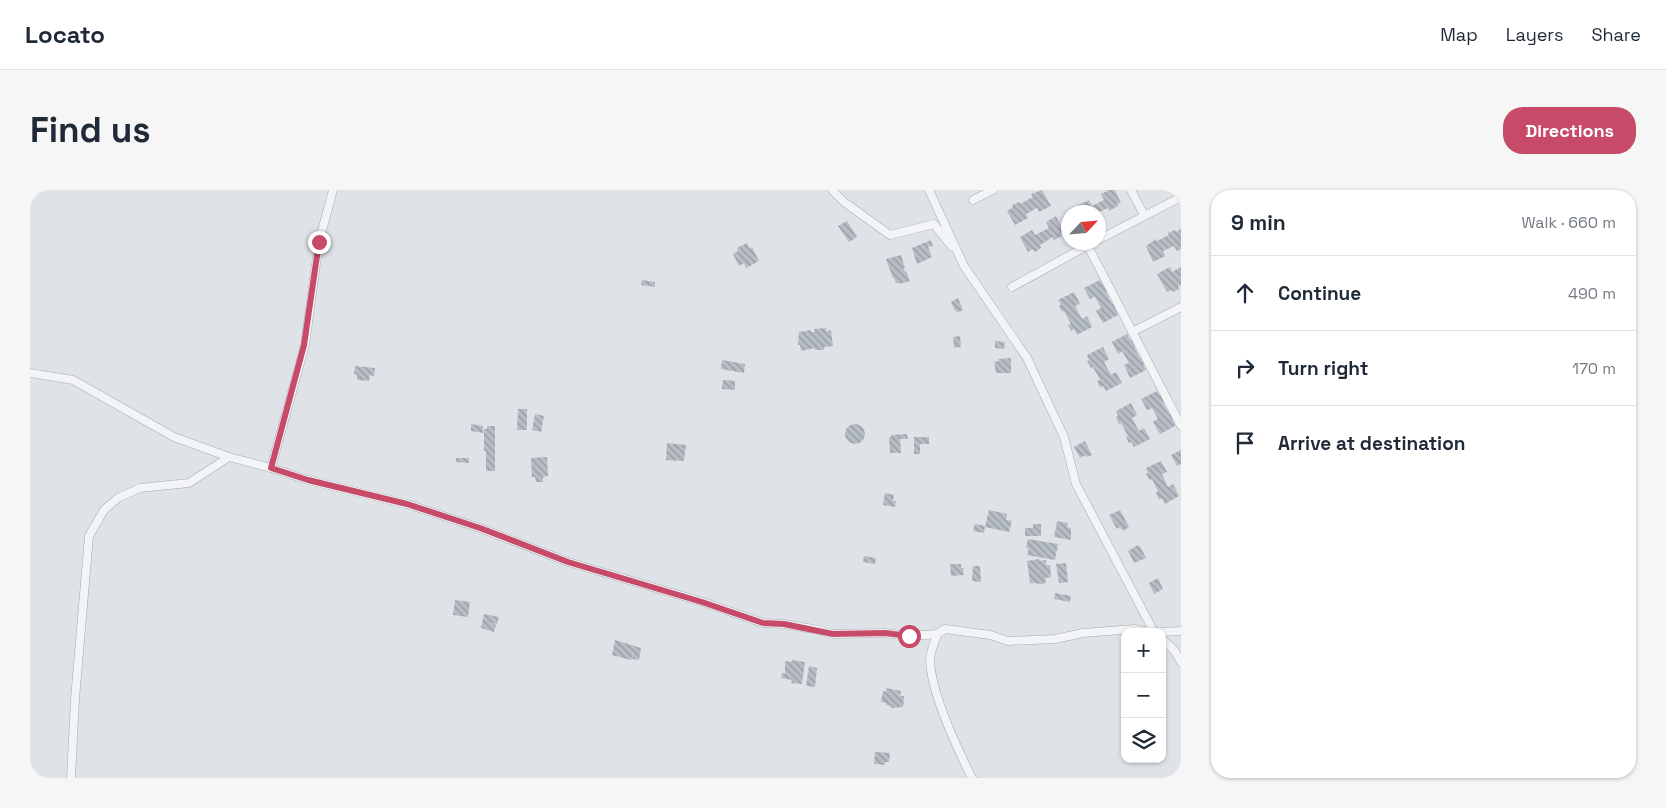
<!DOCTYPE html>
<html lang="en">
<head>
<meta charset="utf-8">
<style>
  :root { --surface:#fff; --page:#f6f6f7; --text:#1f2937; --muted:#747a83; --line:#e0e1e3; --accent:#c74a69 }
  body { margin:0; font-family:"Space Grotesk",sans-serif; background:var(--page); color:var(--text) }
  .controls { position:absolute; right:15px; bottom:15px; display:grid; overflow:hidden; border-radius:10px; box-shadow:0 1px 4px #0004 }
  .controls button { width:45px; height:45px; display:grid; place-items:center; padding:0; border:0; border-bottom:1px solid var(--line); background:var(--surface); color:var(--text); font:25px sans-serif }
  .compass { position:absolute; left:1031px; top:15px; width:45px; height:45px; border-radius:50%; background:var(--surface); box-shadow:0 1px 4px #0004; rotate:64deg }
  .stop { position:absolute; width:15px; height:15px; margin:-11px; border:4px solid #c74a69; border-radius:50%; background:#fff }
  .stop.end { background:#c74a69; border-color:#fff; box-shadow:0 1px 5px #0008 }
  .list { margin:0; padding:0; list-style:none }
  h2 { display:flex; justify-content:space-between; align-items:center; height:65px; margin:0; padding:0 20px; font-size:21px }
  h2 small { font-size:16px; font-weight:400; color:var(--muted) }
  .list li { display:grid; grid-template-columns:32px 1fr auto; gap:15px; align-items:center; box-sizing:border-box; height:75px; padding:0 20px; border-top:1px solid var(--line) }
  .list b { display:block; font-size:19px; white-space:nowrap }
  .list em { font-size:16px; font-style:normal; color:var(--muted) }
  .icon { flex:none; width:28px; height:28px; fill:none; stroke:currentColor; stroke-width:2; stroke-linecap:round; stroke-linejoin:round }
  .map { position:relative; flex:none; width:1151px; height:588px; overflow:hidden; border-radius:20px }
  header { display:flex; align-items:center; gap:30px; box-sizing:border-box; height:70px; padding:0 25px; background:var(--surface); border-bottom:1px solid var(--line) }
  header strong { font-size:24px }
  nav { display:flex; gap:28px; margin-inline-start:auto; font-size:18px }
  .intro { display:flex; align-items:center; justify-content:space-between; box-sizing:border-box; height:120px; padding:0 30px }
  h1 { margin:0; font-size:35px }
  .button { padding:12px 22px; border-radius:20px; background:var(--accent); color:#fff; font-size:18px; font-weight:700 }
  main { display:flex; gap:30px; padding:0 30px }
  aside { flex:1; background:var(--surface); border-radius:20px; box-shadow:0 1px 4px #0004 }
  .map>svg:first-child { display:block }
</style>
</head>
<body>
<header>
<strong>Locato</strong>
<nav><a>Map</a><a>Layers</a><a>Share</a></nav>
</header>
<div class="intro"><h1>Find us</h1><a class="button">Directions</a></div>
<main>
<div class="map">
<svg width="1151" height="588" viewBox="0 0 1151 588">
  <defs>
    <pattern id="building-back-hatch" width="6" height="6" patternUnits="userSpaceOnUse" patternTransform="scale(1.25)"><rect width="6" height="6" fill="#b7bdc4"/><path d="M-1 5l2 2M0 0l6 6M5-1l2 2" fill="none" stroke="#959aa1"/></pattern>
  </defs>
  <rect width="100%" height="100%" fill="#dfe3e8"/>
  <g fill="url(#building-back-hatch)">
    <polygon points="1012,0 1021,16 1009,22 1007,18 996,24 998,28 985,35 977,21 983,17 982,15 989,12 990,14 1003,7 1001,4"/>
    <polygon points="1079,0 1085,0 1091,13 1087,14 1088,16 1079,21 1078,18 1069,22 1050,22 1047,16 1059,10 1062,16 1074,10 1071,4"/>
    <polygon points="1026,26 1034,42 1031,44 1032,46 1024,50 1023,47 1010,55 1011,58 1005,62 1003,59 998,62 990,47 1002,40 1005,45 1019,38 1016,32"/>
    <polygon points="817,31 827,47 819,52 808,36"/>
    <polygon points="1151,39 1151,59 1147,61 1144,56 1133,61 1135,66 1123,72 1116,56 1126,49 1127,51 1139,45 1138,43 1145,40 1146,42"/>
    <polygon points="901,50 903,56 898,57 902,67 887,74 882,58"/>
    <polygon points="717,53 720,59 722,57 729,71 716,78 714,73 709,76 703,64 708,61 707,58"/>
    <polygon points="871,65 875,78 873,78 875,82 876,81 880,91 869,94 869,93 866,93 864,88 863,88 856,69"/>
    <polygon points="1140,77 1142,82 1151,77 1151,95 1148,96 1149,99 1143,102 1142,100 1137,102 1127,84"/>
    <polygon points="612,90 625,92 625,97 611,95"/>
    <polygon points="1070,90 1078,101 1076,102 1082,114 1084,113 1088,125 1073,133 1066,121 1071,118 1065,107 1060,109 1054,98"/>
    <polygon points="1044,102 1050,114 1045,116 1052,129 1057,126 1062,137 1047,145 1044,139 1041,141 1038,135 1041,134 1034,121 1032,122 1029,116 1031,114 1028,110"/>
    <polygon points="928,108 933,120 929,122 925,121 921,112"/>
    <polygon points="796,138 796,141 801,140 803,156 794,157 794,160 785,160 785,158 771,161 770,155 768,155 769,142 781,140 781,142 785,142 784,139"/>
    <polygon points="1097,144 1100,150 1102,149 1106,156 1104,157 1110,168 1111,167 1115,174 1113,175 1116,180 1100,188 1094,175 1099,173 1092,161 1088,164 1082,152"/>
    <polygon points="930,146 931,157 924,158 923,147"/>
    <polygon points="965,151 975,152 974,159 965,158"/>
    <polygon points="1073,157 1079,169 1074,172 1081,185 1086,182 1092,193 1076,201 1073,196 1070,197 1067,191 1070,190 1063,177 1061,178 1057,171 1059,170 1057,165"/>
    <polygon points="981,168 981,183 966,183 964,172 969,171 968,169"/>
    <polygon points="692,170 715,174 714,183 691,179"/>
    <polygon points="325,176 345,178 344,186 340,185 339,191 327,190 327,185 324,184"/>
    <polygon points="693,190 705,191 705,200 692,199"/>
    <polygon points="1127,201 1130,206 1132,205 1135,212 1133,213 1139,224 1141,224 1144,230 1143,231 1145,236 1130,244 1123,232 1128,229 1122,218 1117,220 1111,209"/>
    <polygon points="1101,213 1107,225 1102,228 1109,241 1114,238 1120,249 1104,257 1101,252 1099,253 1096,247 1098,246 1091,233 1089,234 1086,227 1088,226 1086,221"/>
    <polygon points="488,219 497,219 497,240 487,240"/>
    <polygon points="505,224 514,226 511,242 502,240"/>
    <polygon points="441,234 453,236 453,243 441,241"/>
    <circle cx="825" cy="244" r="10"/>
    <polygon points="457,236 465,236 465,281 456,281 456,261 454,261 454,239 457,239"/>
    <polygon points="877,244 878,249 870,249 871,263 860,263 859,247 861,247 861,245"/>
    <polygon points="884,247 899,247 899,254 890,254 890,264 884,264"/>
    <polygon points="1055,251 1062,265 1057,267 1056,265 1050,268 1044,257"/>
    <polygon points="637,253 656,255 654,271 636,270"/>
    <polygon points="1151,260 1151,274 1147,276 1141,265"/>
    <polygon points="517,267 518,286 513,287 513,292 506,292 505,287 502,287 501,268"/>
    <polygon points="426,268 439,268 439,273 426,272"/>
    <polygon points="1131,271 1137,282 1132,284 1138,297 1143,294 1149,306 1135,314 1132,308 1129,310 1126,303 1128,301 1122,289 1120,290 1116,284 1118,283 1116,278"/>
    <polygon points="855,303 864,305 863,311 866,311 865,317 853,315"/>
    <polygon points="959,320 977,324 976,330 982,331 979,342 955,337"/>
    <polygon points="1090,320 1099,337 1093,341 1090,337 1087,339 1079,325"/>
    <polygon points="1027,331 1038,333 1037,337 1041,338 1041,350 1024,347 1026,337 1028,338 1026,336"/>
    <polygon points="945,334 955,336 954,343 943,341"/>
    <polygon points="1003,334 1011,334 1011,346 995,346 995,338 1003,338"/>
    <polygon points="998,349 1028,354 1025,370 997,365 999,358 996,358"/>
    <polygon points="1108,355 1109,357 1110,356 1116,368 1104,373 1098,361"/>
    <polygon points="834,366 846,368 845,374 833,372"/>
    <polygon points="1009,369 1009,371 1016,370 1016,375 1020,375 1021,387 1015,388 1016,392 1013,394 1000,393 997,371"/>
    <polygon points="1036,373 1038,392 1029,393 1026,374"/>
    <polygon points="920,374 931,374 931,378 933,378 934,385 921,386"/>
    <polygon points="943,376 950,376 951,392 942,391"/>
    <polygon points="1128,388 1133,399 1124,404 1119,393"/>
    <polygon points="1025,403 1041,406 1040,412 1024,409"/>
    <polygon points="425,410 440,412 438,427 423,425"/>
    <polygon points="454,424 469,427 467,434 461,433 466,435 464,442 451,438"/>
    <polygon points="585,450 611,458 609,470 602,469 604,459 601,470 582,465"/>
    <polygon points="762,470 775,472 772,494 761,493 762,490 751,488 752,483 755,484 755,471 761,472"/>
    <polygon points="779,476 787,478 785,497 776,496"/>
    <polygon points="856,498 871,501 870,506 874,506 874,509 873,517 861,518 861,516 856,515 856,513 851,512 853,501 856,502"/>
    <polygon points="845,562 860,563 859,572 855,572 855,575 844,574"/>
  </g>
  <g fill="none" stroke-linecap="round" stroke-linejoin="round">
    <defs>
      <g id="minor">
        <polyline points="802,0 814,12 860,45 904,34 922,57"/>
        <polyline points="899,0 934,76 997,168 1034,247 1046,294 1124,442"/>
        <polyline points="1101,0 1114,25"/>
        <polyline points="943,10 963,0"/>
        <polyline points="1068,50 1151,7"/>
        <polyline points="1058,56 1151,236"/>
        <polyline points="982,97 1064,52"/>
        <polyline points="1102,142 1151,117"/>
        <polyline points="0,183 43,190 144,247 199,267"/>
        <polyline points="241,278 278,290 377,314 450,338 538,372 673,412 733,433 754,434 783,439 803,444 855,443 879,446 907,444 915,439 960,445 978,451 1025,449 1053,443 1104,439 1120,442"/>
        <polyline points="1132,442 1151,441"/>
        <path d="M907,444C905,452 900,462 900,470C901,503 927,558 942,588"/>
        <polyline points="1132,449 1144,460 1151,472"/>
        <polyline points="41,588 45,509 59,346 74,320 88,308 110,298 159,293 199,267 241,278 275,155 289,52 303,0"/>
      </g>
    </defs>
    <use href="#minor" stroke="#a5abb2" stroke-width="9"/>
    <use href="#minor" stroke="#f2f4f6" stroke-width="8"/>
  </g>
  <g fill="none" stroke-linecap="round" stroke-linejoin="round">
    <polyline stroke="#c74a69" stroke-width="6" points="289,52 274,155 241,278 278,290 377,314 450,338 538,372 672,412 733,433 754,434 803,444 855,443 879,446"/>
  </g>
</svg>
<div class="controls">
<button>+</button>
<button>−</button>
<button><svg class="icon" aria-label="layers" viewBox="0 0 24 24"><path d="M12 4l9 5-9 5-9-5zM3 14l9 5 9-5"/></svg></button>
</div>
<svg class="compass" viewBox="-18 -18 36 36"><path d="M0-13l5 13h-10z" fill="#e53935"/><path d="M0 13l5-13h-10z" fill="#747a83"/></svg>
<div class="stop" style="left:879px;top:446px"></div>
<div class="stop end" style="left:289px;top:52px"></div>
</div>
<aside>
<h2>9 min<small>Walk · 660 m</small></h2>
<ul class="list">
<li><svg class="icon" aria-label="ahead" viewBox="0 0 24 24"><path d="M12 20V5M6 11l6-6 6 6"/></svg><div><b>Continue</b></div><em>490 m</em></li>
<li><svg class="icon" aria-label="right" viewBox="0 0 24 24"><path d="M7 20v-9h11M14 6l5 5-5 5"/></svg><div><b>Turn right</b></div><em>170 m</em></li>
<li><svg class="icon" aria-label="arrive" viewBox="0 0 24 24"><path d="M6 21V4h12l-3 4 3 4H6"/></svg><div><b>Arrive at destination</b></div></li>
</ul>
</aside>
</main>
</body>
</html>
